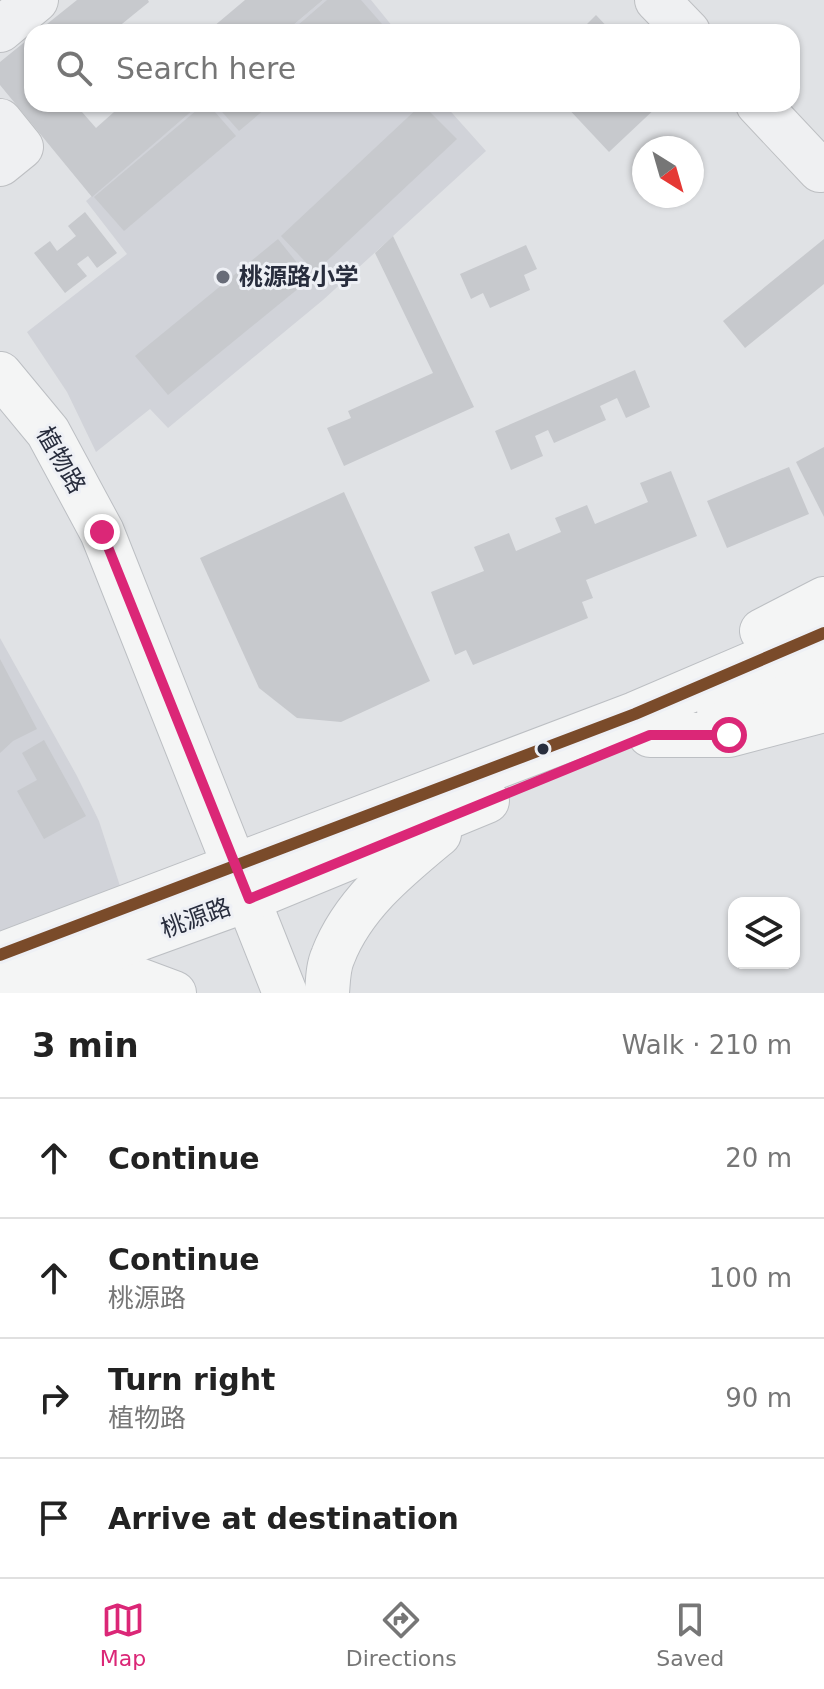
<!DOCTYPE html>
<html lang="en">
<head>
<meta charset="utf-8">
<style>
  :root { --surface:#fff; --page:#f2f2f2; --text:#222; --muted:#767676; --line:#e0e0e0; --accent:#db2777 }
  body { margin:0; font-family:"DejaVu Sans","Noto Sans SC",sans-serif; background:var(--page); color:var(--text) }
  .controls { position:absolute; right:24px; bottom:24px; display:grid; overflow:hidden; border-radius:16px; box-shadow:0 2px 6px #0004 }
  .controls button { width:72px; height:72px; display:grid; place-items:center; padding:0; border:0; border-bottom:2px solid var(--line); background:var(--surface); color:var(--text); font:40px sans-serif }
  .compass { position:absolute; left:632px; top:136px; width:72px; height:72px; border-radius:50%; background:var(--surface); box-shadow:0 2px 6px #0004; rotate:143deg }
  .stop { position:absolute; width:24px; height:24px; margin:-18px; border:6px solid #db2777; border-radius:50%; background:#fff }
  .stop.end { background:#db2777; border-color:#fff; box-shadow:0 2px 8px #0008 }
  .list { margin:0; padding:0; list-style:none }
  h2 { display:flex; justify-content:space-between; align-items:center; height:104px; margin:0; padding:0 32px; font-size:34px }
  h2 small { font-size:26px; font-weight:400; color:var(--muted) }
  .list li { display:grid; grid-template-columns:52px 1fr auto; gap:24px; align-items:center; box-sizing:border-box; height:120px; padding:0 32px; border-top:2px solid var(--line) }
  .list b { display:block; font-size:30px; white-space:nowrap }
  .list p { margin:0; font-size:26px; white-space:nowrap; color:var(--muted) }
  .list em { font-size:26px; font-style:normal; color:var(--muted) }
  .icon { flex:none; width:44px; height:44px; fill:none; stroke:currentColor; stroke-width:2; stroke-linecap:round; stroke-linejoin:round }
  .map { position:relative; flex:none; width:824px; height:993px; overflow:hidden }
  .search { position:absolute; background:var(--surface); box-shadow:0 2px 6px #0004; left:24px; right:24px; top:24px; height:88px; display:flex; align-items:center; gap:20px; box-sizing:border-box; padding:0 28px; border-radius:24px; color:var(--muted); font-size:30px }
  .sheet { height:584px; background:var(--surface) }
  nav { display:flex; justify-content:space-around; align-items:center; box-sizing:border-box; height:112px; border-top:2px solid var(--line); background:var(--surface); font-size:22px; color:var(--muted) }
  nav a { display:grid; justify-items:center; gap:4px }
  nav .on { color:var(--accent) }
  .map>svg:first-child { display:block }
</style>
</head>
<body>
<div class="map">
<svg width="824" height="993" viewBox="0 0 824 993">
  <rect width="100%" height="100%" fill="#e0e2e5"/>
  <g fill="#d1d3d9">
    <polygon points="323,0 371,0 397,32 285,32"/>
    <polygon points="200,104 444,104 486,151 323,300 168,428 150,409 96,452 67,392 27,332 127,254 86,201"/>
    <polygon points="0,638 77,776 99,821 120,886 0,931"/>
  </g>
  <g fill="#c7c9cd">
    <polygon points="77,0 148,0 149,2 112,32 37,32"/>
    <polygon points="245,0 323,0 285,32 207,32"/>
    <polygon points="327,0 361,0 389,32 290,32"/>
    <polygon points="596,15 612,32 579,32"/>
    <polygon points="32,36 32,104 75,104 96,128 123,104 200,104 92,197 0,85 0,62"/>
    <polygon points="204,104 208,104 236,136 124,231 94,197"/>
    <polygon points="215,104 271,104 239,131"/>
    <polygon points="422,104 457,139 315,272 281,236"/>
    <polygon points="564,104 660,104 609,152"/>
    <polygon points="85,212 117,253 97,268 88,256 77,264 87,276 65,293 34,253 50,241 57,251 76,236 68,226"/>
    <polygon points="393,236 474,407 344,466 327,428 351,418 348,411 433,373 375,253"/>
    <polygon points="278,239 310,279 168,395 135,356"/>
    <polygon points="824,239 824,284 745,348 723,321"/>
    <polygon points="526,245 537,269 524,275 530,290 490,308 483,293 471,299 460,274"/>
    <polygon points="635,370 650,407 626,418 617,398 600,406 606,420 554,443 548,430 535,436 543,456 511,470 495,431"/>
    <polygon points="824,447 824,517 796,462"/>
    <polygon points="789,467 809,514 727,548 707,501"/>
    <polygon points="671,471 697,536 586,580 593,598 582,602 588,618 473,665 466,650 455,655 431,592 484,571 474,547 509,533 516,551 561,532 555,518 587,505 595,524 648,502 640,483"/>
    <polygon points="344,492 430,681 341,722 297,718 259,688 200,558"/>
    <polygon points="0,659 37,729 13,741 0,753"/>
    <polygon points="44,740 86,816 44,839 17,791 37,780 22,753"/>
  </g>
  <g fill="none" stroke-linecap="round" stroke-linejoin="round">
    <defs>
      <g id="minor">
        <polyline points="657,0 688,32"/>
        <polyline points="0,30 36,0"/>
        <polyline points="758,104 820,170"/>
        <polyline points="0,121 21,147 0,164"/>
      </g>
      <g id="major">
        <polyline points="0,374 48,432 102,532 285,993"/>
        <polyline points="762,631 824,599"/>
        <polyline points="719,710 824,667"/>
        <polyline points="650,735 729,735 824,710"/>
        <polyline points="0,955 635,714 824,633"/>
        <polyline points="66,977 131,977 174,993"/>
        <polyline points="0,989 249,899 487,801"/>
        <path d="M327,993C328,981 328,967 333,956C353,904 398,868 439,834"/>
      </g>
    </defs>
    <use href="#minor" stroke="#bdbfc2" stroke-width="46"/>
    <use href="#major" stroke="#bcbfc3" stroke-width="46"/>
    <use href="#minor" stroke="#eff0f2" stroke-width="44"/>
    <use href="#major" stroke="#f4f5f5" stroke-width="44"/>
    <defs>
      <polyline id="bus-1" points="0,955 635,714 824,633"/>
    </defs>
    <use href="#bus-1" stroke="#eef0f5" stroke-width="18"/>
    <use href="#bus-1" stroke="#7a4b2a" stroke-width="12"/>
  </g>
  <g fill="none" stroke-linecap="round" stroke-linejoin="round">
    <polyline stroke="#db2777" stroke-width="10" points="102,532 249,899 650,735 729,735"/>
  </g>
  <circle fill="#686c78" stroke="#eef0f5" stroke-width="3" cx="223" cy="277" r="8"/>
  <circle fill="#282d3d" stroke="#eef0f5" stroke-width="3" cx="543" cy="749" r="7"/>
  <g text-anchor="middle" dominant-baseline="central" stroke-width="6" stroke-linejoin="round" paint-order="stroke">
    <g font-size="24" font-weight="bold" fill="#282d3d" stroke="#eef0f5" text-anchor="start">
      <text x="239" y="277">桃源路小学</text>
    </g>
    <g font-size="24" fill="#282d3d" stroke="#eef0f5">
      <text transform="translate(61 460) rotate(60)">植物路</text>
      <text transform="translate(196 918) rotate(-20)">桃源路</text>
    </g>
  </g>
</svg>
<div class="controls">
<button><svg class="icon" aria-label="layers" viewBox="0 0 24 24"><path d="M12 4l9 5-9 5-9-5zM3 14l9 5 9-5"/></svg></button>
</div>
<svg class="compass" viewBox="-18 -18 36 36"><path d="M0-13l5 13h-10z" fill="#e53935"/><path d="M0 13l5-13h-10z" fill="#767676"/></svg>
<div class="stop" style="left:729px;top:735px"></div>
<div class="stop end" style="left:102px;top:532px"></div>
<div class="search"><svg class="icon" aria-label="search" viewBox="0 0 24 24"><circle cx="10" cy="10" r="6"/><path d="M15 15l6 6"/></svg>Search here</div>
</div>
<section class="sheet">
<h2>3 min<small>Walk · 210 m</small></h2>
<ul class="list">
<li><svg class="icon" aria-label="ahead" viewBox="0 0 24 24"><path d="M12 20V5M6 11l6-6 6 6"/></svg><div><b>Continue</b></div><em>20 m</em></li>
<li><svg class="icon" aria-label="ahead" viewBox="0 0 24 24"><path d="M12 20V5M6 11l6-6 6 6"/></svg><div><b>Continue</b><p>桃源路</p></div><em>100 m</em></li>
<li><svg class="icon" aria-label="right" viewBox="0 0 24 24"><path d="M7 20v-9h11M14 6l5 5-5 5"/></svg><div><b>Turn right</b><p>植物路</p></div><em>90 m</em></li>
<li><svg class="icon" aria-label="arrive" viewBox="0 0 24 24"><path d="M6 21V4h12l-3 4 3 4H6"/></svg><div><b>Arrive at destination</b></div></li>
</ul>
</section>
<nav>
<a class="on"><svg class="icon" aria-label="map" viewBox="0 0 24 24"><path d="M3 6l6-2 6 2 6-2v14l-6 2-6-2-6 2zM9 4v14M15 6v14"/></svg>Map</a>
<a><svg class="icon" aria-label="directions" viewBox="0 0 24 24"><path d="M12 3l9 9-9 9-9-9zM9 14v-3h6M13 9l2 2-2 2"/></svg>Directions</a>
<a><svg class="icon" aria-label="saved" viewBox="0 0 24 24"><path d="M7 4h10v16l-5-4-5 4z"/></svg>Saved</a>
</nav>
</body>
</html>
